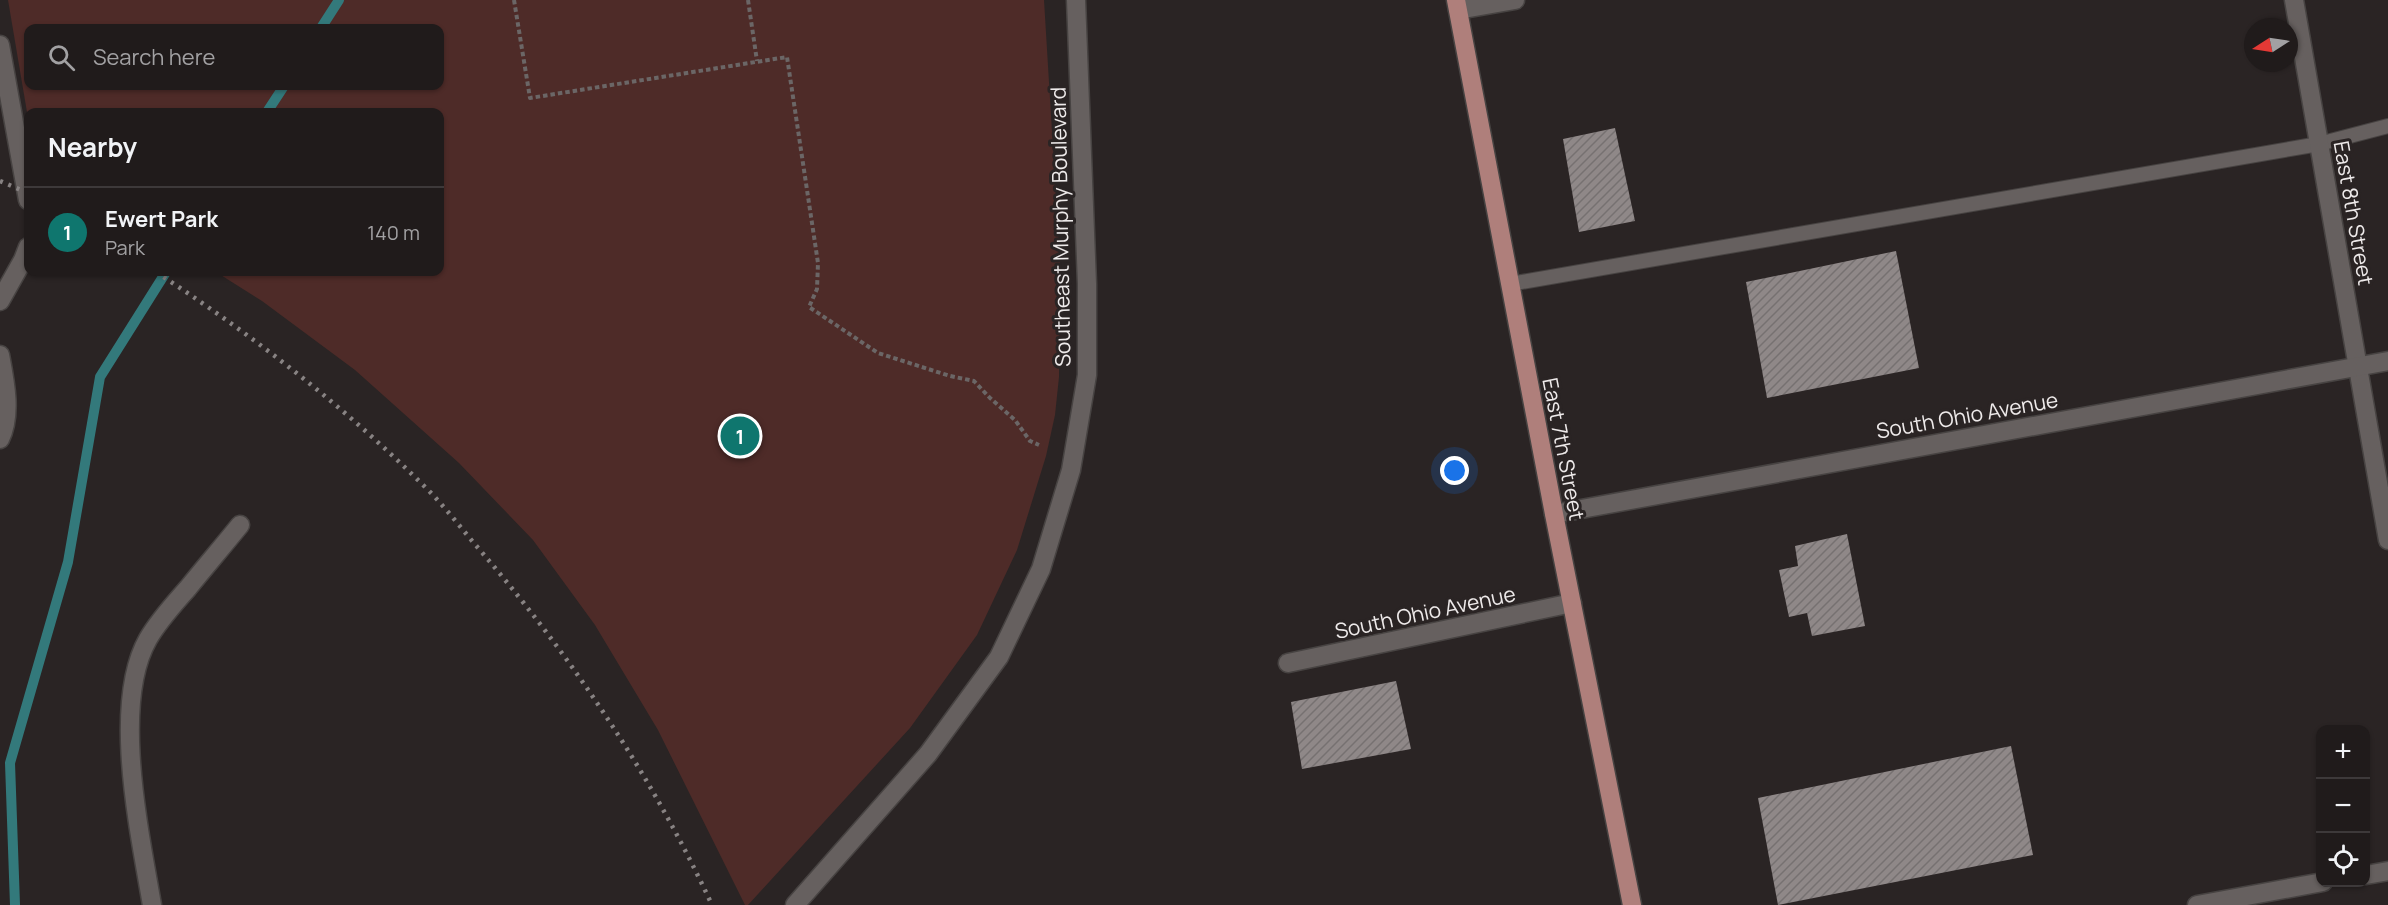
<!DOCTYPE html>
<html lang="en">
<head>
<meta charset="utf-8">
<style>
  :root { --surface:#201b1b; --page:#282424; --text:#f1f3f6; --muted:#a2a1a3; --line:#3d393a; --accent:#0f766e }
  body { margin:0; font-family:Manrope,sans-serif; background:var(--page); color:var(--text) }
  .controls { position:absolute; right:18px; bottom:18px; display:grid; overflow:hidden; border-radius:12px; box-shadow:0 2px 4px #0004 }
  .controls button { width:54px; height:54px; display:grid; place-items:center; padding:0; border:0; border-bottom:2px solid var(--line); background:var(--surface); color:var(--text); font:30px sans-serif }
  .compass { position:absolute; left:2244px; top:18px; width:54px; height:54px; border-radius:50%; background:var(--surface); box-shadow:0 2px 4px #0004; rotate:258deg }
  .you { position:absolute; left:1455px; top:471px; width:21px; height:21px; margin:-15px; border:4px solid #fff; border-radius:50%; background:#1a73e8; box-shadow:0 0 0 9px #1a73e833 }
  .badge { display:grid; place-items:center; width:39px; height:39px; border-radius:50%; background:var(--accent); color:#fff; font-size:20px; font-weight:700 }
  .pin { position:absolute; translate:-50% -50%; border:3px solid #fff; box-shadow:0 2px 6px #0006 }
  .list { margin:0; padding:0; list-style:none }
  h2 { display:flex; justify-content:space-between; align-items:center; height:78px; margin:0; padding:0 24px; font-size:26px }
  h2 small { font-size:20px; font-weight:400; color:var(--muted) }
  .list li { display:grid; grid-template-columns:39px 1fr auto; gap:18px; align-items:center; box-sizing:border-box; height:90px; padding:0 24px; border-top:2px solid var(--line) }
  .list b { display:block; font-size:22px; white-space:nowrap }
  .list p { margin:0; font-size:20px; white-space:nowrap; color:var(--muted) }
  .list em { font-size:20px; font-style:normal; color:var(--muted) }
  .icon { flex:none; width:33px; height:33px; fill:none; stroke:currentColor; stroke-width:2; stroke-linecap:round; stroke-linejoin:round }
  .map { position:relative; flex:none; width:2388px; height:905px; overflow:hidden }
  .search { position:absolute; background:var(--surface); box-shadow:0 2px 4px #0004; left:24px; top:24px; width:420px; height:66px; display:flex; align-items:center; gap:15px; box-sizing:border-box; padding:0 21px; border-radius:12px; color:var(--muted); font-size:22px }
  .panel { position:absolute; background:var(--surface); box-shadow:0 2px 4px #0004; left:24px; top:108px; width:420px; height:168px; border-radius:12px }
  .map>svg:first-child { display:block }
</style>
</head>
<body>
<div class="map">
<svg width="2388" height="905" viewBox="0 0 2388 905">
  <defs>
    <pattern id="building-hatch" width="6" height="6" patternUnits="userSpaceOnUse" patternTransform="scale(1.5)"><rect width="6" height="6" fill="#8f8888"/><path d="M-1 1l2-2M0 6l6-6M5 7l2-2" fill="none" stroke="#767171"/></pattern>
  </defs>
  <rect width="100%" height="100%" fill="#2a2424"/>
  <path fill="#4e2b28" fill-rule="evenodd" d="M8,0H1044L1060,263L1059,377L1055,415L1046,456L1017,550L977,635L910,728L748,905H745L658,730L595,625L533,540L459,463L355,370L262,301L216,272H440V112H28V118ZM440,28V86H28V28Z"/>
  <g fill="none" stroke-linecap="round" stroke-linejoin="round">
    <g stroke="#33797b" stroke-width="10">
      <polyline points="321,28 339,0"/>
      <polyline points="267,112 284,86"/>
      <polyline points="15,905 10,763 68,562 100,377 166,272"/>
    </g>
  </g>
  <g fill="url(#building-hatch)">
    <polygon points="1615,128 1635,221 1579,232 1563,139"/>
    <polygon points="1896,251 1919,368 1767,398 1746,282"/>
    <polygon points="1847,534 1865,626 1812,636 1807,613 1789,617 1779,570 1798,566 1795,546"/>
    <polygon points="1396,681 1411,749 1302,769 1291,702"/>
    <polygon points="2011,746 2033,855 1778,905 1758,798"/>
  </g>
  <g fill="none" stroke-linecap="round" stroke-linejoin="round">
    <defs>
      <polyline id="lane" points="1510,284 2319,144 2388,126"/>
      <g id="street">
        <polyline points="2294,0 2388,540"/>
        <polyline points="1458,10 1515,0"/>
        <polyline points="0,45 28,200"/>
        <polyline points="0,301 23,260 28,247"/>
        <path d="M0,355C5,381 12,415 0,439"/>
        <polyline points="1554,514 2388,361"/>
        <polyline points="1288,663 1572,603"/>
        <polyline points="2366,875 2388,871"/>
        <path d="M152,905C140,834 111,704 148,639C159,620 174,604 188,588C205,567 223,546 240,525"/>
        <polyline points="2197,905 2323,882"/>
      </g>
      <polyline id="secondary" points="795,905 928,754 999,657 1041,569 1071,470 1087,375 1087,284 1076,0"/>
      <polyline id="primary" points="1456,0 1554,514 1632,905"/>
    </defs>
    <use href="#lane" stroke="#474342" stroke-width="16"/>
    <use href="#street" stroke="#474342" stroke-width="21"/>
    <use href="#secondary" stroke="#474342" stroke-width="21"/>
    <use href="#primary" stroke="#474342" stroke-width="21"/>
    <g stroke="#6b6666" stroke-width="4" stroke-dasharray="4.5 3" stroke-linecap="butt">
      <polyline points="514,0 530,98 787,57 818,263 817,289 809,307 878,353 950,376 974,381 990,398 1015,420 1030,441 1039,445"/>
      <polyline points="748,0 757,61"/>
    </g>
    <use href="#lane" stroke="#66605f" stroke-width="14"/>
    <use href="#street" stroke="#66605f" stroke-width="18"/>
    <use href="#secondary" stroke="#66605f" stroke-width="18"/>
    <use href="#primary" stroke="#af7f7b" stroke-width="18"/>
    <g stroke="#888383" stroke-width="4.5" stroke-dasharray="3 6" stroke-linecap="butt">
      <polyline points="0,181 28,193"/>
      <path d="M156,272C251,334 341,404 422,484C443,504 460,527 479,549C572,657 652,776 712,905"/>
    </g>
  </g>
  <g text-anchor="middle" dominant-baseline="central" stroke-width="6" stroke-linejoin="round" paint-order="stroke">
    <g font-size="21" fill="#eeeaea" stroke="#2a2424">
      <text transform="translate(2354 213) rotate(80)">East 8th Street</text>
      <text transform="translate(1060 227) rotate(-91)">Southeast Murphy Boulevard</text>
      <text transform="translate(1967 415) rotate(-10)">South Ohio Avenue</text>
      <text transform="translate(1564 449) rotate(79)">East 7th Street</text>
      <text transform="translate(1425 612) rotate(-12)">South Ohio Avenue</text>
    </g>
  </g>
</svg>
<div class="controls">
<button>+</button>
<button>−</button>
<button><svg class="icon" aria-label="locate" viewBox="0 0 24 24"><circle cx="12" cy="12" r="6"/><path d="M12 2v4M12 18v4M2 12h4M18 12h4"/></svg></button>
</div>
<svg class="compass" viewBox="-18 -18 36 36"><path d="M0-13l5 13h-10z" fill="#e53935"/><path d="M0 13l5-13h-10z" fill="#a2a1a3"/></svg>
<div class="you"></div>
<div class="pin badge" style="left:740px;top:436px">1</div>
<div class="search"><svg class="icon" aria-label="search" viewBox="0 0 24 24"><circle cx="10" cy="10" r="6"/><path d="M15 15l6 6"/></svg>Search here</div>
<section class="panel">
<h2>Nearby<small></small></h2>
<ul class="list">
<li><span class="badge">1</span><div><b>Ewert Park</b><p>Park</p></div><em>140 m</em></li>
</ul>
</section>
</div>
</body>
</html>
